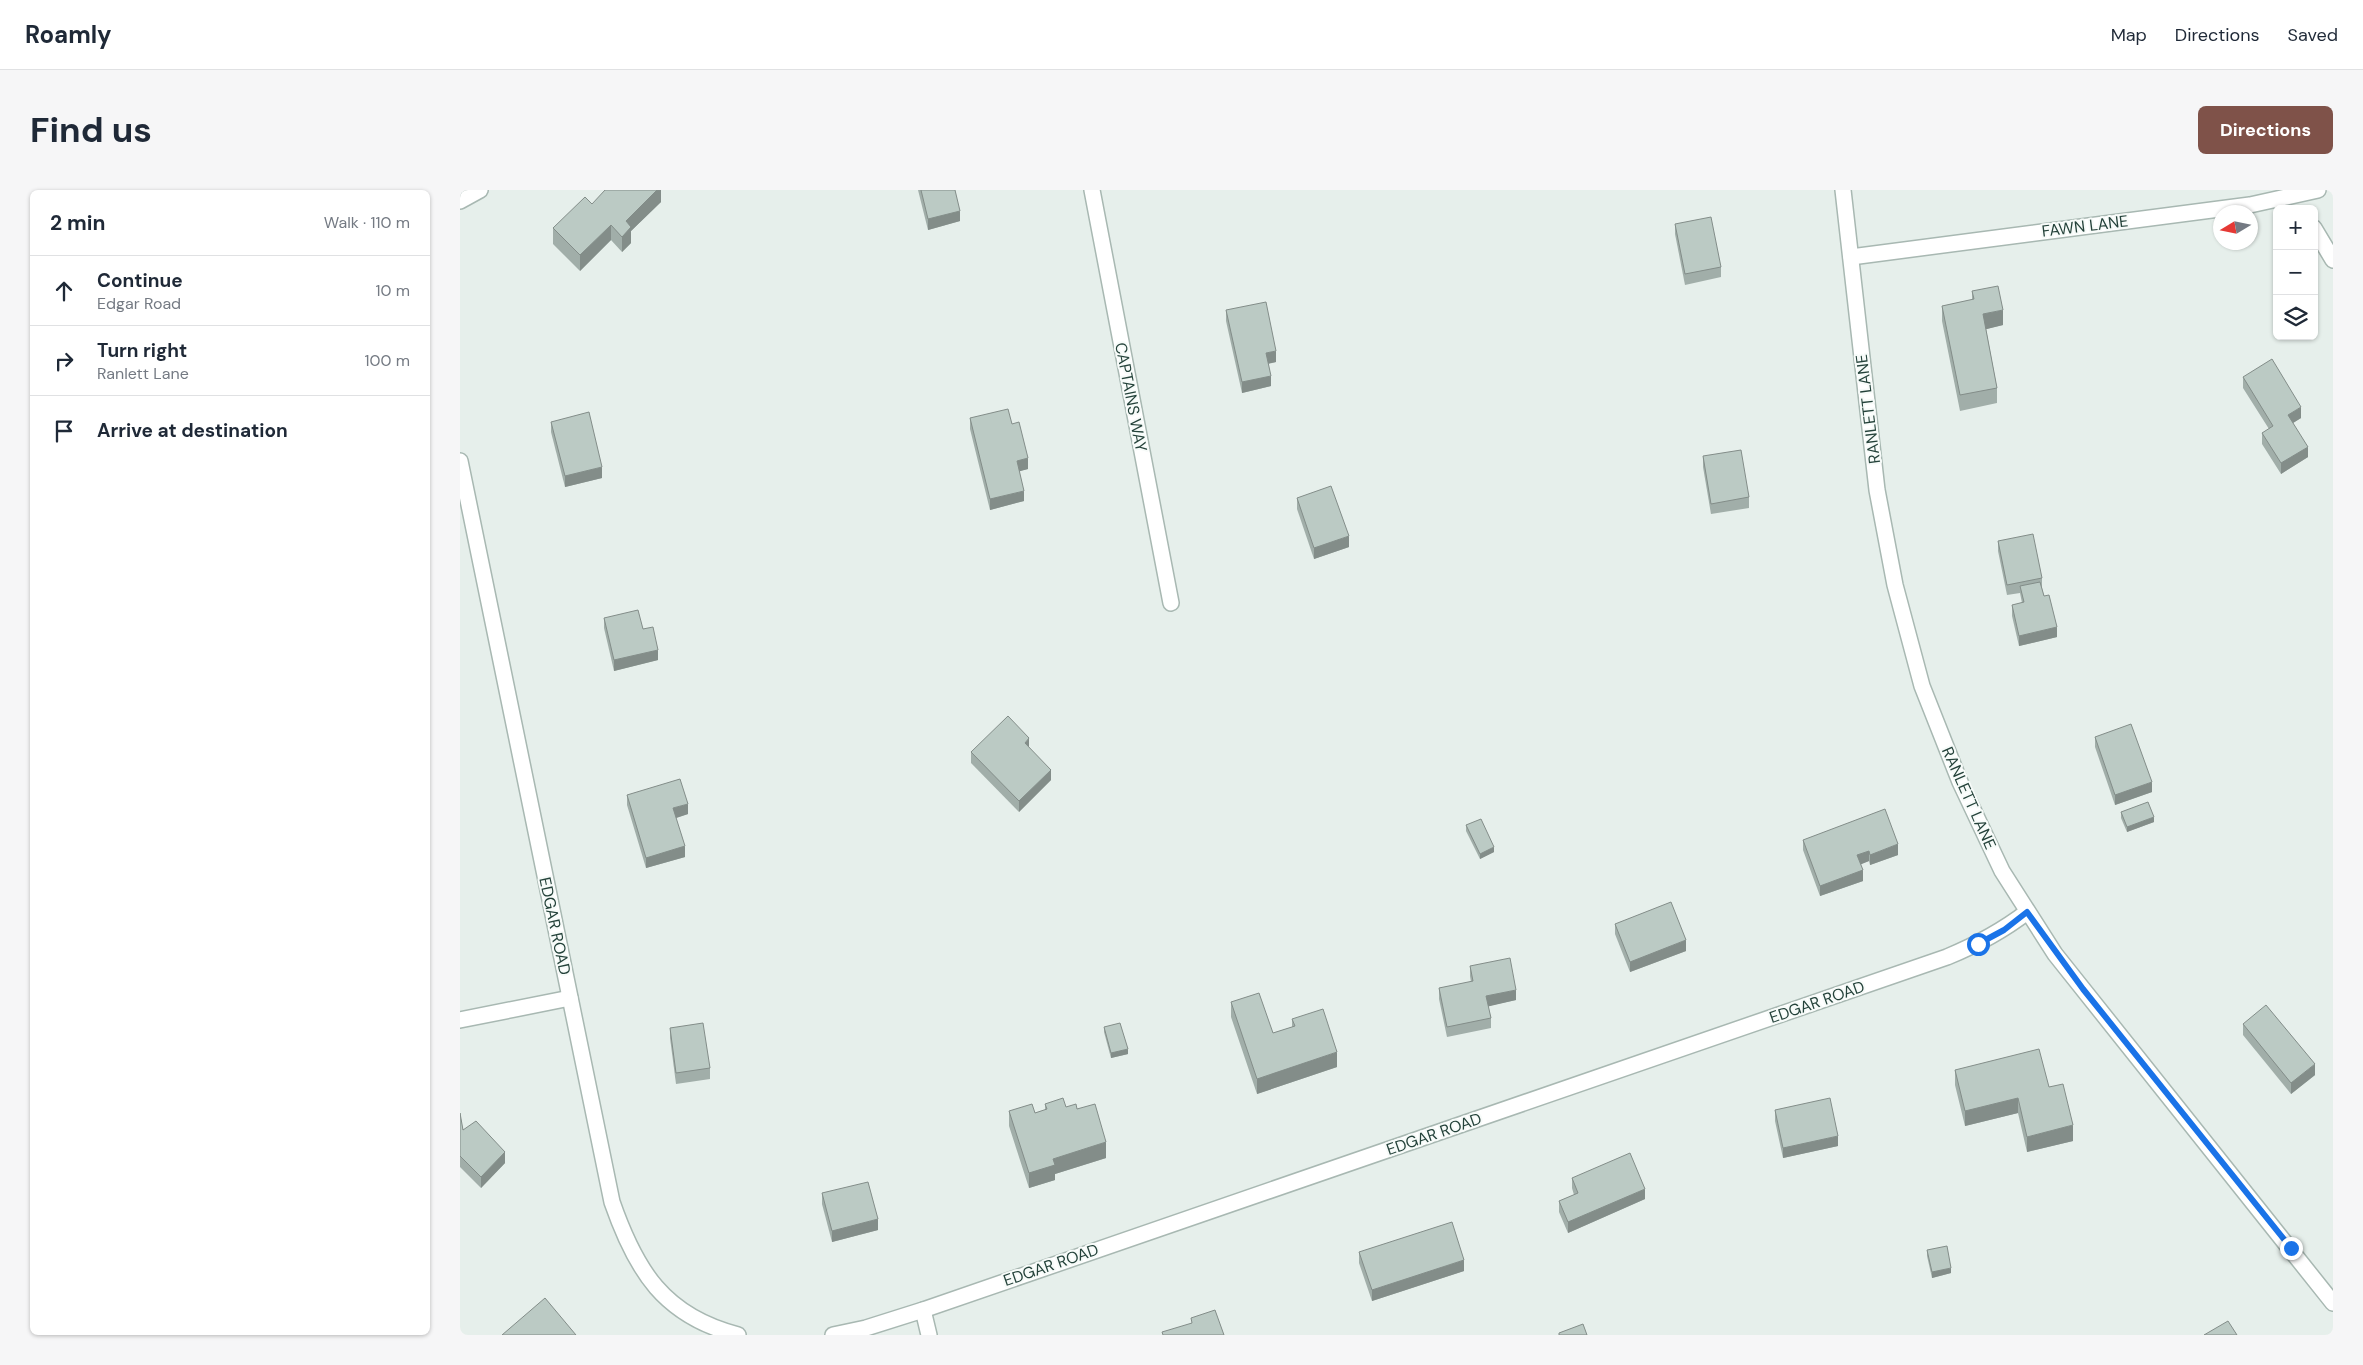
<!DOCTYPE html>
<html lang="en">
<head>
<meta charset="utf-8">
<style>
  :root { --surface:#fff; --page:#f6f6f7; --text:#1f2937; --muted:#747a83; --line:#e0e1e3; --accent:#7f5249 }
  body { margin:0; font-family:"DM Sans",sans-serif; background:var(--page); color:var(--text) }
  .controls { position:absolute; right:15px; top:15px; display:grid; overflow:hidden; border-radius:8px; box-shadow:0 1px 4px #0004 }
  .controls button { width:45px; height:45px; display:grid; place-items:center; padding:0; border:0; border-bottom:1px solid var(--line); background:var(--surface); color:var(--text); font:25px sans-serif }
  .compass { position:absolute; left:1753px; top:15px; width:45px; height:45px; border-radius:50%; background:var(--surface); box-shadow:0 1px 4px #0004; rotate:260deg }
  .stop { position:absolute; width:15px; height:15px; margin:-11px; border:4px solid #1a73e8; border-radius:50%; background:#fff }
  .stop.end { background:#1a73e8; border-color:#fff; box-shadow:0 1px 5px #0008 }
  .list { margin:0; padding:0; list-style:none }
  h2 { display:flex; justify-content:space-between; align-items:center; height:65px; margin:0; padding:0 20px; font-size:21px }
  h2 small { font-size:16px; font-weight:400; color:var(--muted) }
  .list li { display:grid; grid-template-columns:32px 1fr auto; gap:15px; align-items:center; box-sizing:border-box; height:70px; padding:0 20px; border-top:1px solid var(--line) }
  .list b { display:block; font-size:19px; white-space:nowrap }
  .list p { margin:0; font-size:16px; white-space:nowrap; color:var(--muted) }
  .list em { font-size:16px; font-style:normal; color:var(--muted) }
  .icon { flex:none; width:28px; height:28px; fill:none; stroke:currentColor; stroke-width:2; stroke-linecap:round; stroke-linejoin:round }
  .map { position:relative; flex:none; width:1873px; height:1145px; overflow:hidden; border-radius:8px }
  header { display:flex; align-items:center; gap:30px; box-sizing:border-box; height:70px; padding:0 25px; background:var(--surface); border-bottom:1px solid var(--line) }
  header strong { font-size:24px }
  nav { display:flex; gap:28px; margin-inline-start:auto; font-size:18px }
  .intro { display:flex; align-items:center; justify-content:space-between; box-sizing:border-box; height:120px; padding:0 30px }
  h1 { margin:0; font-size:35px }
  .button { padding:12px 22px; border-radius:8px; background:var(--accent); color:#fff; font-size:18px; font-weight:700 }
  main { display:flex; gap:30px; padding:0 30px }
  aside { flex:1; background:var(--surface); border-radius:8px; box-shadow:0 1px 4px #0004 }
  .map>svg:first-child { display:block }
</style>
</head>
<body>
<header>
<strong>Roamly</strong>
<nav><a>Map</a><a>Directions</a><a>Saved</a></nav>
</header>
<div class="intro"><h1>Find us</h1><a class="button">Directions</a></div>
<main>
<aside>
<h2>2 min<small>Walk · 110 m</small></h2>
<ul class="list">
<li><svg class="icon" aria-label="ahead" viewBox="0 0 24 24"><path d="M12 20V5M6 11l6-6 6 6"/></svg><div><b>Continue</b><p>Edgar Road</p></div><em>10 m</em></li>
<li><svg class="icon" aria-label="right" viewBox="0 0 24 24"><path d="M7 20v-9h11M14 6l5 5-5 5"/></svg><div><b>Turn right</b><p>Ranlett Lane</p></div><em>100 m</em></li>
<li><svg class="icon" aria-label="arrive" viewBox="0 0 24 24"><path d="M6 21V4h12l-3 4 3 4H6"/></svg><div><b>Arrive at destination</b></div></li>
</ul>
</aside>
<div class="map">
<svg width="1873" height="1145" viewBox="0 0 1873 1145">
  <rect width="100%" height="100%" fill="#e6efeb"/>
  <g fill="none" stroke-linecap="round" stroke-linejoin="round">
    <defs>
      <g id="minor">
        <polyline points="632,0 711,413"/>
        <polyline points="1383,0 1417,300 1435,395 1462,496 1500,592 1542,681 1595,764 1873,1113"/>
        <polyline points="0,11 20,0"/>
        <polyline points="1854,38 1873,70"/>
        <polyline points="1391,67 1790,15 1858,0"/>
        <path d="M0,271L152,1012C176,1081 204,1126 278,1145"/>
        <polyline points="0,830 110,808"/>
        <polyline points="463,1120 469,1145"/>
        <path d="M373,1145L406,1138L463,1120L1487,767C1516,755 1541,742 1567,722"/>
      </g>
    </defs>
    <use href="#minor" stroke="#a8b8b2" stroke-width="18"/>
    <use href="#minor" stroke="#fff" stroke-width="15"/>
  </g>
  <g fill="#a1aea9">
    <polygon points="201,0 201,12 171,41 171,53 162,62 151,50 120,81 93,54 93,38 132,14"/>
    <polygon points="458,0 495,0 500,31 468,40"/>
    <polygon points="1215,34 1261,77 1261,87 1225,95 1215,44"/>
    <polygon points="1512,101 1543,135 1526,139 1537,198 1537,213 1500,221 1482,131 1482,116 1512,110"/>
    <polygon points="766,120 816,172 808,174 811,196 782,203 766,131"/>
    <polygon points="1783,187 1841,228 1833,233 1848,267 1821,284 1802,254 1802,243 1809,239 1783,198"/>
    <polygon points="510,228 552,234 568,279 559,281 564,311 530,320 510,239"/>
    <polygon points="91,232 142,288 105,297 91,242"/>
    <polygon points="1243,266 1289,307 1289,318 1251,324 1243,277"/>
    <polygon points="837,308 889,357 854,369 837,319"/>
    <polygon points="1538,351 1582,388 1582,398 1584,406 1597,447 1559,456 1552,426 1552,415 1562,413 1560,403 1547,405 1538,361"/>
    <polygon points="144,428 183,439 198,470 154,481 144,438"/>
    <polygon points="1635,547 1692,602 1655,615 1635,557"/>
    <polygon points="569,557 591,590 559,622 511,573 511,562"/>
    <polygon points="167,605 228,624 216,628 225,667 186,678 167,615"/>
    <polygon points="1661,622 1694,632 1667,642 1661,628"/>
    <polygon points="1006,635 1034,662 1020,669 1006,641"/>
    <polygon points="1343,650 1438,665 1410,675 1409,671 1400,674 1403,691 1360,706 1343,660"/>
    <polygon points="1155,734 1226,761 1170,782 1155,744"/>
    <polygon points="1010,776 1056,810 1028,816 1031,828 1031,838 987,847 979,809 979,798 1011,792 1010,786"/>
    <polygon points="771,812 813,843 832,837 832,829 877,877 797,904 771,827"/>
    <polygon points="1783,834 1855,885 1831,904 1783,845"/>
    <polygon points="644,837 668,864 651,868 644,842"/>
    <polygon points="210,838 250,878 250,889 216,894 210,848"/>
    <polygon points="1495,880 1589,897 1613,951 1567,962 1558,923 1505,936 1495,895"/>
    <polygon points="585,914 617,919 646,968 595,984 595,990 569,998 549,936 549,921 575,923 585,920"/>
    <polygon points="1315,920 1378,956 1323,968 1315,931"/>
    <polygon points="0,923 3,940 45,973 21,998 0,977"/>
    <polygon points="1112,988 1185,1009 1108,1043 1099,1022 1099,1011 1114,1005 1112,998"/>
    <polygon points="362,1003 418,1040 372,1052 362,1014"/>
    <polygon points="1467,1060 1491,1083 1472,1088 1467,1066"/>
    <polygon points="899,1062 1004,1081 912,1111 899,1073"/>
  </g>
  <g fill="#838d89">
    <polygon points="197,0 201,0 201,12 171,41 171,53 162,62 162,47 166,31"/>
    <polygon points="500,21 500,31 468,40 468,29"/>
    <polygon points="151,35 151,50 120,81 120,65"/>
    <polygon points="1543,120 1543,135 1523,140 1523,124"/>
    <polygon points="816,161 816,172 806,174 806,163"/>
    <polygon points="811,186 811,196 782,203 782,192"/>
    <polygon points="1841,217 1841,228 1828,236 1828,225"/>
    <polygon points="1848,257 1848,267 1821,284 1821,273"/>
    <polygon points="568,268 568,279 557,282 557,271"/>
    <polygon points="142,277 142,288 105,297 105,286"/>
    <polygon points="564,301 564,311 530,320 530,309"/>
    <polygon points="889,346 889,357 854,369 854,358"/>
    <polygon points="1597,437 1597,447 1559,456 1559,446"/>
    <polygon points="198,460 198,470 154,481 154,470"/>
    <polygon points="569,548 569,559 565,553"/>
    <polygon points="591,580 591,590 559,622 559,611"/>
    <polygon points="1692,592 1692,602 1655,615 1655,605"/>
    <polygon points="228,614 228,624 213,629 213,618"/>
    <polygon points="1694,627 1694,632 1667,642 1667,637"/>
    <polygon points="1438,654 1438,665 1410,675 1410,665"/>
    <polygon points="225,656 225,667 186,678 186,668"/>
    <polygon points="1034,657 1034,662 1020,669 1020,664"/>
    <polygon points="1409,661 1409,671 1397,676 1397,665"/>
    <polygon points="1403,680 1403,691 1360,706 1360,696"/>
    <polygon points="1226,750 1226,761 1170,782 1170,772"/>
    <polygon points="1056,800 1056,810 1026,817 1026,806"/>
    <polygon points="668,859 668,864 651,868 651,863"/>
    <polygon points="877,862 877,877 797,904 797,889"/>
    <polygon points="1855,874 1855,885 1831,904 1831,893"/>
    <polygon points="1558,908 1558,923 1505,936 1505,921"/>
    <polygon points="1613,935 1613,951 1567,962 1567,947"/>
    <polygon points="1378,946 1378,956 1323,968 1323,958"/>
    <polygon points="646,952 646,968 595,984 595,990 569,998 569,983 593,969"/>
    <polygon points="45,962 45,973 21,998 21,987"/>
    <polygon points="1185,999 1185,1009 1108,1043 1108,1032"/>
    <polygon points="418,1029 418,1040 372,1052 372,1041"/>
    <polygon points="1004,1070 1004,1081 912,1111 912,1100"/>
    <polygon points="1491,1078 1491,1083 1472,1088 1472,1082"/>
  </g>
  <g fill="#bbcac4" stroke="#838d89">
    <polygon points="145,0 197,0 166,31 171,37 162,47 151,35 120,65 93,38 125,7 132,14"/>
    <polygon points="461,0 495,0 500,21 468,29"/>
    <polygon points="1251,27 1261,77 1225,84 1215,34"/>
    <polygon points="1538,96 1543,120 1523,124 1537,198 1500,205 1482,116 1514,109 1512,101"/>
    <polygon points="806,112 816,161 806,163 811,186 782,192 766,120"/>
    <polygon points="1812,169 1841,217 1828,225 1848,257 1821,273 1802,243 1813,236 1783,187"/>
    <polygon points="548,219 552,234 559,232 568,268 557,271 564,301 530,309 510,228"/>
    <polygon points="129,222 142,277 105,286 91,232"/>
    <polygon points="1281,260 1289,307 1251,314 1243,266"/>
    <polygon points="871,296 889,346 854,358 837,308"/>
    <polygon points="1573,344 1582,388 1547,395 1538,351"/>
    <polygon points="1580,392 1584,406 1589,405 1597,437 1559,446 1552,415 1564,412 1560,396"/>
    <polygon points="178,420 183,439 193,437 198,460 154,470 144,428"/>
    <polygon points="548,526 569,548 565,553 591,580 559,611 511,562"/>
    <polygon points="1671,534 1692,592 1655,605 1635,547"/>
    <polygon points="220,589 228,614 213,618 225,656 186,668 167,605"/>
    <polygon points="1688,612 1694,627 1667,637 1661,622"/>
    <polygon points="1425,619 1438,654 1410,665 1409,661 1397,665 1403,680 1360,696 1343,650"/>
    <polygon points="1021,629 1034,657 1020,664 1006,635"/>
    <polygon points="1211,712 1226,750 1170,772 1155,734"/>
    <polygon points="1050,768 1056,800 1026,806 1031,828 987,837 979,798 1013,791 1010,776"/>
    <polygon points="799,803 813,843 835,836 832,829 863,819 877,862 797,889 771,812"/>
    <polygon points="1806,815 1855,874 1831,893 1783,834"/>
    <polygon points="243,833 250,878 216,883 210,838"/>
    <polygon points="660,833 668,859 651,863 644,837"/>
    <polygon points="1579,859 1589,897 1603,894 1613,935 1567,947 1558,908 1505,921 1495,880"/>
    <polygon points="603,908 606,917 616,914 617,919 635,914 646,952 593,969 595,975 569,983 549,921 572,914 575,923 587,919 585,914"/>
    <polygon points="1370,908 1378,946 1323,958 1315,920"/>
    <polygon points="0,923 3,940 16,931 45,962 21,987 0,966"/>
    <polygon points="1170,963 1185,999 1108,1032 1099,1011 1118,1003 1112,988"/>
    <polygon points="408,992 418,1029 372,1041 362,1003"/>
    <polygon points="992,1032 1004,1070 912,1100 899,1062"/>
    <polygon points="1487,1056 1491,1078 1472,1082 1467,1060"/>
    <polygon points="85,1108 116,1145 42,1145"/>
    <polygon points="755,1120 764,1145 703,1145 702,1142 732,1133 731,1128"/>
    <polygon points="1768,1131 1777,1145 1744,1145"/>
    <polygon points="1123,1134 1127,1145 1099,1145 1099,1143"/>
  </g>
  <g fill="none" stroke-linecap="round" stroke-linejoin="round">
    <polyline stroke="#1a73e8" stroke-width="6" points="1518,754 1544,740 1567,722 1623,799 1831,1058"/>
  </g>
  <g text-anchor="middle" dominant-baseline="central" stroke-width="4" stroke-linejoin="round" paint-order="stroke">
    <g font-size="16" fill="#24423a" stroke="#f7fbf9">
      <text transform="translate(1625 36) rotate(-7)">FAWN LANE</text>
      <text transform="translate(671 207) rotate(79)">CAPTAINS WAY</text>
      <text transform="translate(1408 219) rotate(-97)">RANLETT LANE</text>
      <text transform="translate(1509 608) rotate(66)">RANLETT LANE</text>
      <text transform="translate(95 736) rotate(78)">EDGAR ROAD</text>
      <text transform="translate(1357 812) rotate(-19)">EDGAR ROAD</text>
      <text transform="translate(974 944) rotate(-19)">EDGAR ROAD</text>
      <text transform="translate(591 1075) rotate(-19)">EDGAR ROAD</text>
    </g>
  </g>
</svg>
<div class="controls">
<button>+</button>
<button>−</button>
<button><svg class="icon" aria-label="layers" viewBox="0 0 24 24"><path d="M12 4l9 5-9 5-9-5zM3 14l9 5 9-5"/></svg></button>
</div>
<svg class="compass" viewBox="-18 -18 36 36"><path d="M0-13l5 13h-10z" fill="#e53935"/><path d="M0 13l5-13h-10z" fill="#747a83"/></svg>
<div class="stop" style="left:1518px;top:754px"></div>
<div class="stop end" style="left:1831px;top:1058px"></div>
</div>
</main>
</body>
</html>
